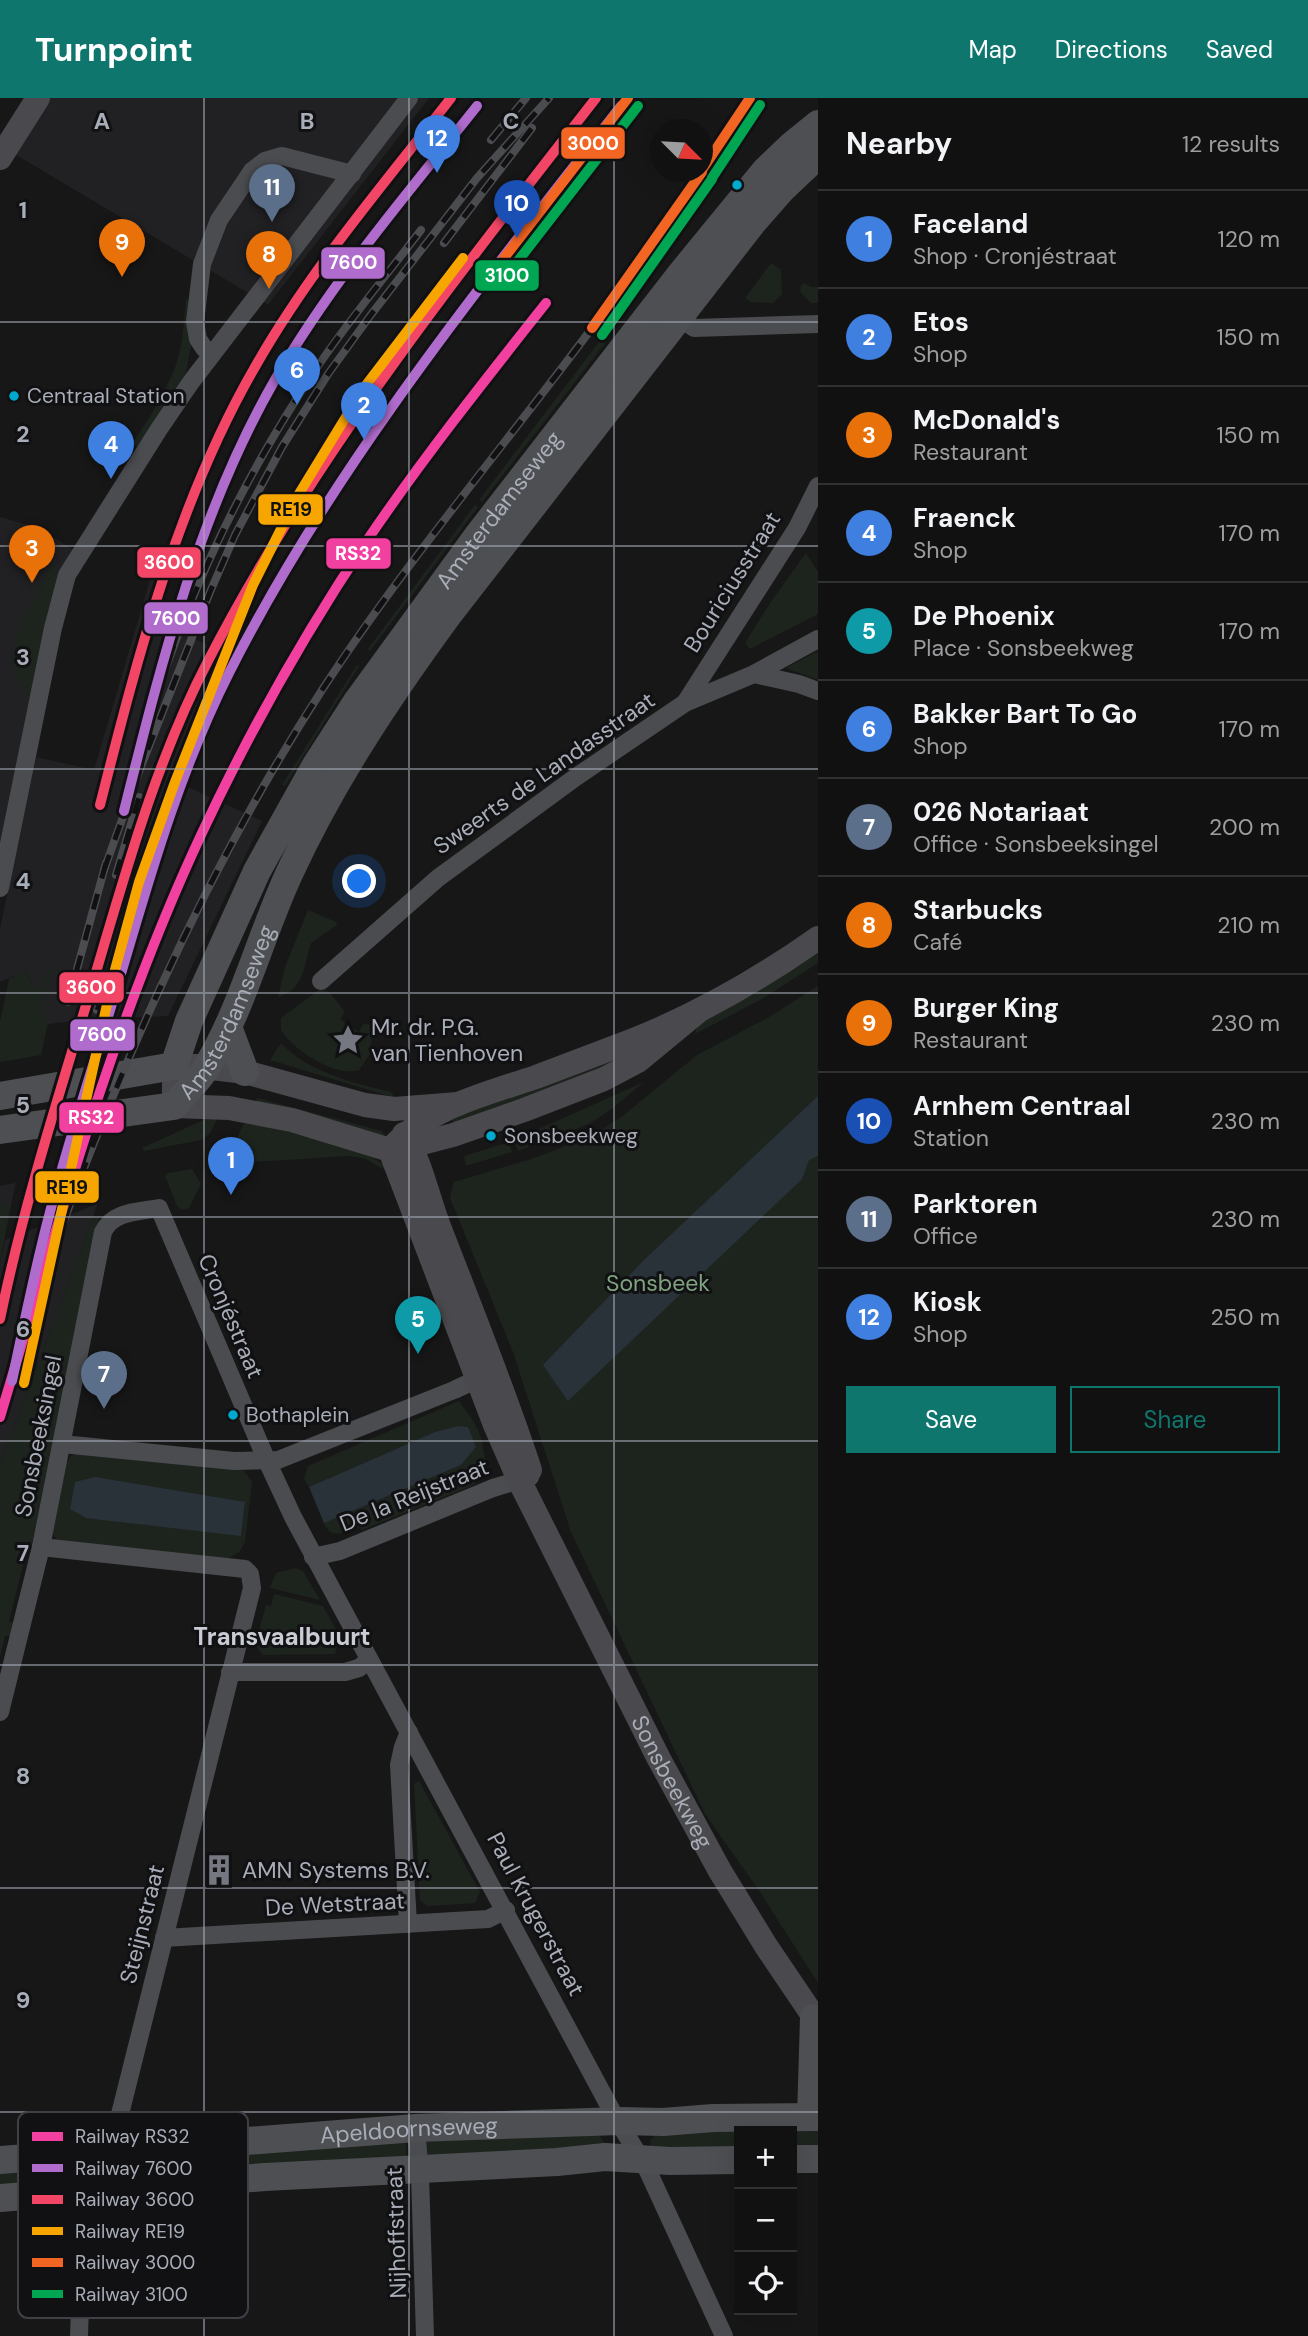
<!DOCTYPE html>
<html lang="en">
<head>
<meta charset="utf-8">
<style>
  :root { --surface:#111; --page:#1e1f1f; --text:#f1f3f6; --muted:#9c9d9f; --line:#303131; --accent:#0f766e }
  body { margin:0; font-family:"DM Sans",sans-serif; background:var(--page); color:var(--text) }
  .controls { position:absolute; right:21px; bottom:21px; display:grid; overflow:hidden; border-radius:0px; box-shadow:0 7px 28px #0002 }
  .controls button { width:63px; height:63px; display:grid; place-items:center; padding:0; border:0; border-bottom:2px solid var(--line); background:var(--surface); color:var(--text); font:35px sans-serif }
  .compass { position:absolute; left:650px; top:21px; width:63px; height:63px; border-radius:50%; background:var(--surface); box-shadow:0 7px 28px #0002; rotate:114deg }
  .you { position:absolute; left:360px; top:784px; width:24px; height:24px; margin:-18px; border:5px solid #fff; border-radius:50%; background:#1a73e8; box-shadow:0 0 0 10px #1a73e833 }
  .badge { display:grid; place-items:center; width:46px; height:46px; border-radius:50%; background:var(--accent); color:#fff; font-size:23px; font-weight:700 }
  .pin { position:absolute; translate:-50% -58px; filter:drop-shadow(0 2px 4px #0008) }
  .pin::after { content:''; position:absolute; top:37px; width:24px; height:21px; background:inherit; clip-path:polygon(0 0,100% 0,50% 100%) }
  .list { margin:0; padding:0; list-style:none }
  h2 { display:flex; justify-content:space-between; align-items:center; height:91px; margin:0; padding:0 28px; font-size:30px }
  h2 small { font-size:23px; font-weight:400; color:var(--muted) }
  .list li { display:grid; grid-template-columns:46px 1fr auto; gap:21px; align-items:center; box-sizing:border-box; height:98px; padding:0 28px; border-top:2px solid var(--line) }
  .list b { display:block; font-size:26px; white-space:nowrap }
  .list p { margin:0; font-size:23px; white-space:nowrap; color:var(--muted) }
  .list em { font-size:23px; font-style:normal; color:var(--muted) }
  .actions { display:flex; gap:14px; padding:21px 28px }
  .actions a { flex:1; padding:16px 0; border:2px solid var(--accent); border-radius:0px; text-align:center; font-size:24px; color:var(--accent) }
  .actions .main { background:var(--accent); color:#fff }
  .icon { flex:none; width:38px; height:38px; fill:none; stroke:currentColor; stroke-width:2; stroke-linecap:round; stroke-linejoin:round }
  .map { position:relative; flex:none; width:818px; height:2238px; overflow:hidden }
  header { display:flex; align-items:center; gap:42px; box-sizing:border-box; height:98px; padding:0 35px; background:var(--accent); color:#fff }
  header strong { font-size:33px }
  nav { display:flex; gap:38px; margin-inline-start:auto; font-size:24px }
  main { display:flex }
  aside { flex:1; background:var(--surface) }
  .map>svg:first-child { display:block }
</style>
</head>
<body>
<header>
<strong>Turnpoint</strong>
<nav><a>Map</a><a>Directions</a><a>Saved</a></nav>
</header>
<main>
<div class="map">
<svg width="818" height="2238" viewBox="0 0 818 2238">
  <rect width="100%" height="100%" fill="#171717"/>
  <g fill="#212123">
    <polygon points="48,0 429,0 268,207 13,55"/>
    <polygon points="0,419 38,430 72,451 60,476 0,748"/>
    <polygon points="152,475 170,529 230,558 203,615 177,684 262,723 168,918 95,921 47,926 41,915 49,871 43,888 36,892 25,874 0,884 0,831 36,659 94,672"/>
    <polygon points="16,1085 3,1142 0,1153 0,1088"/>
    <polygon points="97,1106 93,1120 0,1367 0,1165 5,1142"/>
  </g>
  <g fill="#1d241e" fill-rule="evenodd">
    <polygon points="747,32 752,35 613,235 482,404 479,402 643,186"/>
    <polygon points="771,165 781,172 782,196 773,205 751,204 745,200"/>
    <polygon points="804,185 811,189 818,189 818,205 811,205 801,195 800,189"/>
    <path d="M186,201L193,204L190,225L191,248L186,274L137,350L133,344C150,320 166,294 176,267C183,246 184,223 186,201Z"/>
    <polygon points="475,407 478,409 370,553 368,551"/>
    <polygon points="806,455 818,474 818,516 750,551 745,545 770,505"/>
    <path d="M53,464L60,476L31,601C25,590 12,575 12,561C12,540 42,484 53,464Z"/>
    <polygon points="818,553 818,582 786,570"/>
    <polygon points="357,567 359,568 285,688 282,687"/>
    <path d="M308,812L336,824L337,827L311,845C304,867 304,892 278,899L285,869Z"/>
    <polygon points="818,852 818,865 762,901 695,936 698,924"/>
    <polygon points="49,871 53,872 41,915 48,925 41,957 0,964 0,924 9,881 24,873 36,892 43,888"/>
    <polygon points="818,888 818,1885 760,1794 705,1716 571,1434 513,1254 450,1100 454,1084 531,1061 590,1039 620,1020 697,957 769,919"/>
    <path d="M319,892L329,894L345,914L340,921L346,926L343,931L348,934L352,930L359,934L363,926L373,927L370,956L359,972C336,980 293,952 281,932V920Z"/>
    <path d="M281,945C308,974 353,985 391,994L393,996L392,999L270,962Z"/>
    <polygon points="636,955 454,1027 452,1019"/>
    <polygon points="644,984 613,1010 589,1026 518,1053 514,1042"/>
    <polygon points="257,1000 382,1033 386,1039 254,1008"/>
    <polygon points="210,1019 218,1019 210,1035 201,1042 144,1053 142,1050"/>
    <polygon points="247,1019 372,1059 387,1069 385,1072 364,1060 347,1058 240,1065 223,1059 233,1048"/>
    <polygon points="509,1044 512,1054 466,1068 464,1058"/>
    <polygon points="192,1071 201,1086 189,1110 181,1112 177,1108 165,1078 168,1075"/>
    <polygon points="0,1105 11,1107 0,1164"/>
    <polygon points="93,1120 99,1120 36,1447 26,1455 9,1523 14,1525 11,1538 5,1538 0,1559 0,1367"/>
    <path d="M459,1303C483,1335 482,1339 487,1377L476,1383V1386L362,1432L360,1429C346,1434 331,1443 324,1425L461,1367L476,1349L468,1329L458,1328L435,1334L309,1389L304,1381L308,1368Z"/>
    <path d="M80,1354L236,1369L244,1373L252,1384L245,1444L240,1453L225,1463L57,1443L52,1433L65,1366L71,1358ZM75,1384L245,1405L241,1438L70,1411Z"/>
    <polygon points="296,1470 303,1473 320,1502 270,1490 276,1475"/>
    <polygon points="274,1496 323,1508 340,1539 335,1556 263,1557 255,1547 266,1507 271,1508"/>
    <polygon points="419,1683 480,1794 475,1805 428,1808 420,1802 414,1686"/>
    <polygon points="594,2028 607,2050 438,2063 426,2056 426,2041"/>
    <polygon points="818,2030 818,2050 792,2055 792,2043 799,2032"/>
    <polygon points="795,2031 792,2037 792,2033 739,2033 739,2050 651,2049 650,2043 656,2036"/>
    <polygon points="406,2042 406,2060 122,2077 120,2065"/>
    <polygon points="102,2068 102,2080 0,2089 0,2073"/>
  </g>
  <g fill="#2a3239">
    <polygon points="818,998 818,1058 809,1062 802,1081 568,1303 543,1267 644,1162"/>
    <polygon points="458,1328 468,1329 476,1349 461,1367 324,1425 309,1389 435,1334"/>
    <polygon points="95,1379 245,1404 241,1438 86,1420 70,1411 75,1384"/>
  </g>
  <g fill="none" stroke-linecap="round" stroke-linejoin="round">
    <g stroke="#4b4c50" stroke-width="18">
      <polyline points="680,220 694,230 818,226"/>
      <polyline points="212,256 204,250 198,241 195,224 202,166 219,122 252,73 265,63 282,58 352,76"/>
      <polyline points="754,576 799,586 818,593"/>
      <polyline points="685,605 797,430 818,388"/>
      <polyline points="0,790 53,530 67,477 159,331 191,284 409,0"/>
      <polyline points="321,883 438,780 576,679 685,605 754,576 818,541"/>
      <polyline points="62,1346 234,1363 278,1362 454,1292 488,1276"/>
      <polyline points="41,1449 245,1471 250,1476 252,1490 111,2052 113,2090"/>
      <polyline points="313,1459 340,1453 493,1390 530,1379"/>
      <polyline points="230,1574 345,1574 359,1570 369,1562"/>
      <path d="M0,1614L41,1449L103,1134C113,1113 138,1114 159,1110L267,1363L293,1419L613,2015L647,2071L724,2238"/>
      <polyline points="408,1826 399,1667 403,1649 409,1634"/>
      <polyline points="164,1840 488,1821 506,1812"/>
      <polyline points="416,2030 420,2077 425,2238"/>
      <polyline points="79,2238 84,2093"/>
    </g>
    <g stroke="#4a4a4e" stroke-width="24">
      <polyline points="0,60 38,0"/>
      <polyline points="458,1006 394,1011 365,1007 245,974 195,968 174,968 174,1008 229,1010 292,1022 390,1052 411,1048 453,1037 524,1012 604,981 638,963 701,911"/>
      <path d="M404,1036C421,1064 428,1100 440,1131C471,1211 503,1290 530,1372"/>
      <path id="s1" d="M390,1052L495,1327L519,1382L659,1661L720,1773L766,1848L818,1925"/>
      <path d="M390,1052C426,1010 486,996 536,979C568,967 600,955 631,943C697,917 760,881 818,840"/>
    </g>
    <g stroke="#4d4f52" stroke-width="28">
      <polyline points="228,929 245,974"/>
      <path id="s2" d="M0,998L174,968L189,923L257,773L316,667L356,605L479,436L680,177L765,73L791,48L818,26"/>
      <path id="s3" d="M0,1032L174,1008C185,995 199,982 208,967C243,908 260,839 289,776C331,684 388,599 448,517L753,124L782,91L818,57"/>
      <polyline points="811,2019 814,1920"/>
      <polyline points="792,2061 818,2061"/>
      <path id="s4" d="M0,2062L416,2030L619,2023L663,2024L713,2020L818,2019"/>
      <polyline points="0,2100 265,2079 557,2064 605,2059 670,2063 739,2062"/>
    </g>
    <defs>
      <g id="rail">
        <polyline points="491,42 526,0"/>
        <polyline points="444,145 532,30"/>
        <path d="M148,624C186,499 243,380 316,271C348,223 386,178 421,132"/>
        <polyline points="104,772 140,671 210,494 235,437 282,349 328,276 370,218 477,80 549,0"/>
        <polyline points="116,777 139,699"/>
        <polyline points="68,904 106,765"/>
        <path d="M97,912C154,750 215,590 304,442C361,347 427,261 494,173"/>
        <path d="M36,1199C111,988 200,781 322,592C404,466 502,351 592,230"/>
      </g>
    </defs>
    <use href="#rail" stroke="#4b4c4f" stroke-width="8"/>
    <use href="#rail" stroke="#111113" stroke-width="5" stroke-dasharray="16" stroke-linecap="butt"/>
    <defs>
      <path id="rail-1" d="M0,1319C59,1122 114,923 201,737C249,634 305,535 368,441C423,360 485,282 546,205"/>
      <g id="rail-2">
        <path d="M124,713C161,566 199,413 276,280C333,182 407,96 477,8"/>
        <path d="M12,1283C24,1226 35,1170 50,1114C70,1038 95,962 118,886C149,781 179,674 229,575C333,369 480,189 621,8"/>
      </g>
      <g id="rail-3">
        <path d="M100,707C138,558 177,404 255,269C310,172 383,87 451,0"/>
        <path d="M0,1221C24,1105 60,994 94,881C126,773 156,663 208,563C313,359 456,180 596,0"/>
      </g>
      <polyline id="rail-4" points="24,1285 113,879 139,784 175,684 253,487 297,399 363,291 463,160"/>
      <g id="rail-5">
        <polyline points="702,72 750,0"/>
        <polyline points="494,173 628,0"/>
        <polyline points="592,230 702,74"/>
      </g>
      <g id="rail-6">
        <polyline points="712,80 760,7"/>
        <polyline points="504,181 638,8"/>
        <polyline points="602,237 712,81"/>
      </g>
    </defs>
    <use href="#rail-1" stroke="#111113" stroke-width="16"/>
    <use href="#rail-2" stroke="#111113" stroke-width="16"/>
    <use href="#rail-3" stroke="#111113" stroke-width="16"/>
    <use href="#rail-4" stroke="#111113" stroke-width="16"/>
    <use href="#rail-5" stroke="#111113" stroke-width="16"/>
    <use href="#rail-6" stroke="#111113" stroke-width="16"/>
    <use href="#rail-1" stroke="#f240a1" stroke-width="10"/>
    <use href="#rail-2" stroke="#b06ccc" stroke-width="10"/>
    <use href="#rail-3" stroke="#f34667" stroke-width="10"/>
    <use href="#rail-4" stroke="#f7a600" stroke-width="10"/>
    <use href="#rail-5" stroke="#f26522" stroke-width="10"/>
    <use href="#rail-6" stroke="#00a651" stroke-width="10"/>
  </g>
  <path fill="none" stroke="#a8adb8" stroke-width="2" stroke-opacity="0.55" d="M204,0V2238M409,0V2238M614,0V2238M0,224H818M0,448H818M0,671H818M0,895H818M0,1119H818M0,1343H818M0,1567H818M0,1790H818M0,2014H818"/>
  <defs>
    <symbol id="sight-bare" viewBox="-9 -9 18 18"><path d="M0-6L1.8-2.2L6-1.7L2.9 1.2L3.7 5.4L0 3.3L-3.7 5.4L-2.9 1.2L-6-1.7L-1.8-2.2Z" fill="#757880" stroke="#111113" stroke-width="2.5" paint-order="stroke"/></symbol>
    <symbol id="building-bare" viewBox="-9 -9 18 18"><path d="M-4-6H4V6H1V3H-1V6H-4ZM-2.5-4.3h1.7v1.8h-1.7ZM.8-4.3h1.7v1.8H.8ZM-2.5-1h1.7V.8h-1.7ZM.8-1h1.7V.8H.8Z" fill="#757880" stroke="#111113" stroke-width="2.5" paint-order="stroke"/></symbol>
  </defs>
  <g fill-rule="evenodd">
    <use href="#sight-bare" x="326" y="920" width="44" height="44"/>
    <use href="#building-bare" x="197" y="1750" width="44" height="44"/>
  </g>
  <g fill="#00a9ce" stroke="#111113" stroke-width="2.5">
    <circle cx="737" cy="87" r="6"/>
    <circle cx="14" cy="298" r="6"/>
    <circle cx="491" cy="1038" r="6"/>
    <circle cx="233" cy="1317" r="6"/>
  </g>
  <g text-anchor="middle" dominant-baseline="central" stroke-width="6" stroke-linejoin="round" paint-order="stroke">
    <g font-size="21" fill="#a8adb8" stroke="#111113" text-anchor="start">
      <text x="27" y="298">Centraal Station</text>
      <text x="504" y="1038">Sonsbeekweg</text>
      <text x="246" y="1317">Bothaplein</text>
    </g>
    <g font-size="23" fill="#a8adb8" stroke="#111113">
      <text stroke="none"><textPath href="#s2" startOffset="824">Amsterdamseweg</textPath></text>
      <text transform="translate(732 484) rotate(-58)">Bouriciusstraat</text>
      <text transform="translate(544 675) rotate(-35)">Sweerts de Landasstraat</text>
      <text stroke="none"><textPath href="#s3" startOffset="285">Amsterdamseweg</textPath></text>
      <text transform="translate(231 1218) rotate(67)">Cronjéstraat</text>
      <text transform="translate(38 1338) rotate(-79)">Sonsbeeksingel</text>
      <text transform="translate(414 1397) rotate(-22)">De la Reijstraat</text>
      <text stroke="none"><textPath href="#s1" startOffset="693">Sonsbeekweg</textPath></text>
      <text transform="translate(335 1806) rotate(-3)">De Wetstraat</text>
      <text transform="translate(536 1816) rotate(62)">Paul Krugerstraat</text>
      <text transform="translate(142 1826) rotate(-76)">Steijnstraat</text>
      <text stroke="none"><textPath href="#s4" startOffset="410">Apeldoornseweg</textPath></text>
      <text transform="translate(396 2135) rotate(-92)">Nijhoffstraat</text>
    </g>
    <g font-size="23" fill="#a8adb8" stroke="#111113" text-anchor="start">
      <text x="371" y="929">Mr. dr. P.G.<tspan x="371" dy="26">van Tienhoven</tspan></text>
      <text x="242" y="1772">AMN Systems B.V.</text>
    </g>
    <g font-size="23" fill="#7fa381" stroke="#111113">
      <text x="658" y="1185">Sonsbeek</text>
    </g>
    <g font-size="24" font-weight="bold" fill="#c9ccd4" stroke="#111113">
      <text x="282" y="1538">Transvaalbuurt</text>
    </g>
  </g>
  <rect x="18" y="2014" width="230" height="206" rx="10" fill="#111113" stroke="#3e4045" stroke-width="2"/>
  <rect x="32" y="2034" width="31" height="9" fill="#f240a1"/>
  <rect x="32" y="2066" width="31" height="8" fill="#b06ccc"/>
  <rect x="32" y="2097" width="31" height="9" fill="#f34667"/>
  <rect x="32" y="2129" width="31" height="8" fill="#f7a600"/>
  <rect x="32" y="2160" width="31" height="9" fill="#f26522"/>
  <rect x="32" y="2192" width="31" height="8" fill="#00a651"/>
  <g font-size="19" fill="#a8adb8">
    <text x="75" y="2045">Railway RS32</text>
    <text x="75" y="2077">Railway 7600</text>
    <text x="75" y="2108">Railway 3600</text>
    <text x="75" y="2140">Railway RE19</text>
    <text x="75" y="2171">Railway 3000</text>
    <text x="75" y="2203">Railway 3100</text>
  </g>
  <g font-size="23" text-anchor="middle" font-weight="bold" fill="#a8adb8" stroke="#111113" stroke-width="6" stroke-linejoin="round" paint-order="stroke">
    <text x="102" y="31">A</text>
    <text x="307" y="31">B</text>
    <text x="511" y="31">C</text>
    <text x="23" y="120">1</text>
    <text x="23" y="344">2</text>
    <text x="23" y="567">3</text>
    <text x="23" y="791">4</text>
    <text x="23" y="1015">5</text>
    <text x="23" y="1239">6</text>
    <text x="23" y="1463">7</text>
    <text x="23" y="1686">8</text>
    <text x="23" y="1910">9</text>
  </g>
  <g stroke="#111113" stroke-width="2.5">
    <rect x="560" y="28" width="66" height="34" rx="7" fill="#f26522"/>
    <rect x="320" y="148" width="66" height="34" rx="7" fill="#b06ccc"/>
    <rect x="474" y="161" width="66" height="33" rx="7" fill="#00a651"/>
    <rect x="257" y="395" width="67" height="33" rx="7" fill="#f7a600"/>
    <rect x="325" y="439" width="67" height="33" rx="7" fill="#f240a1"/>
    <rect x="136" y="448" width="66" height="33" rx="7" fill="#f34667"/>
    <rect x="143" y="503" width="66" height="34" rx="7" fill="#b06ccc"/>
    <rect x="58" y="873" width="67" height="33" rx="7" fill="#f34667"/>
    <rect x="69" y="920" width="67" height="34" rx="7" fill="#b06ccc"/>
    <rect x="58" y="1003" width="67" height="33" rx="7" fill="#f240a1"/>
    <rect x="34" y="1072" width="66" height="34" rx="7" fill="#f7a600"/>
  </g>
  <g font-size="19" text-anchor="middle" font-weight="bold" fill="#fff">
    <text x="593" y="52">3000</text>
    <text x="353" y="171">7600</text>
    <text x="507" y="184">3100</text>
    <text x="358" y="462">RS32</text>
    <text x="169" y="471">3600</text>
    <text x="176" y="527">7600</text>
    <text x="91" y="896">3600</text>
    <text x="102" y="943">7600</text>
    <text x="91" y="1026">RS32</text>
  </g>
  <g font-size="19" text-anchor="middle" font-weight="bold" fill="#111">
    <text x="291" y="418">RE19</text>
    <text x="67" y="1096">RE19</text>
  </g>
</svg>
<div class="controls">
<button>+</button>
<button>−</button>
<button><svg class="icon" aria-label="locate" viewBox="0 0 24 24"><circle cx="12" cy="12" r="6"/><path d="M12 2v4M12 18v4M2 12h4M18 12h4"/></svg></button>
</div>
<svg class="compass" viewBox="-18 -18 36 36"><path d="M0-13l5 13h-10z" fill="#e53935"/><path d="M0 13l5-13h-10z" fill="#9c9d9f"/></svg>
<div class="you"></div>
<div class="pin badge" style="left:231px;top:1097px;background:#3f7fe0">1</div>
<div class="pin badge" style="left:364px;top:342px;background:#3f7fe0">2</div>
<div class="pin badge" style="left:32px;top:485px;background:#e8710a">3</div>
<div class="pin badge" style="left:111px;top:381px;background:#3f7fe0">4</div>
<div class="pin badge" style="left:418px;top:1256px;background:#0f9aa8">5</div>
<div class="pin badge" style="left:297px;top:307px;background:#3f7fe0">6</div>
<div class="pin badge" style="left:104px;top:1311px;background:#5c6f8a">7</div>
<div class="pin badge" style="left:269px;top:191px;background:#e8710a">8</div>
<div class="pin badge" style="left:122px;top:179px;background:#e8710a">9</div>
<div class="pin badge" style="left:517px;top:140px;background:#1a4fb4">10</div>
<div class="pin badge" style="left:272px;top:124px;background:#5c6f8a">11</div>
<div class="pin badge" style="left:437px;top:75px;background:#3f7fe0">12</div>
</div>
<aside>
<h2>Nearby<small>12 results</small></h2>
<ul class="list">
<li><span class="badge" style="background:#3f7fe0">1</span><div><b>Faceland</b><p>Shop · Cronjéstraat</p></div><em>120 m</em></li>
<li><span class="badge" style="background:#3f7fe0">2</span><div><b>Etos</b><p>Shop</p></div><em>150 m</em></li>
<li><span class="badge" style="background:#e8710a">3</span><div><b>McDonald's</b><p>Restaurant</p></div><em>150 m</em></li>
<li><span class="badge" style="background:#3f7fe0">4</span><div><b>Fraenck</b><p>Shop</p></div><em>170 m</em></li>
<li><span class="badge" style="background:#0f9aa8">5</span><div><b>De Phoenix</b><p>Place · Sonsbeekweg</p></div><em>170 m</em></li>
<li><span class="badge" style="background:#3f7fe0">6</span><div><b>Bakker Bart To Go</b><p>Shop</p></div><em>170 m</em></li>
<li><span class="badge" style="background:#5c6f8a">7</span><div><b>026 Notariaat</b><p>Office · Sonsbeeksingel</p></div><em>200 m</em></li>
<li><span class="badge" style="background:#e8710a">8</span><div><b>Starbucks</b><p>Café</p></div><em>210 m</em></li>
<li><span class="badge" style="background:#e8710a">9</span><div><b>Burger King</b><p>Restaurant</p></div><em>230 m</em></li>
<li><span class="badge" style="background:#1a4fb4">10</span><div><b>Arnhem Centraal</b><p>Station</p></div><em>230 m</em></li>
<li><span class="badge" style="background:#5c6f8a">11</span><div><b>Parktoren</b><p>Office</p></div><em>230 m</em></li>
<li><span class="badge" style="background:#3f7fe0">12</span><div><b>Kiosk</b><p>Shop</p></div><em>250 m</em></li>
</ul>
<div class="actions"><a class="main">Save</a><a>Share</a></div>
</aside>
</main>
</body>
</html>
